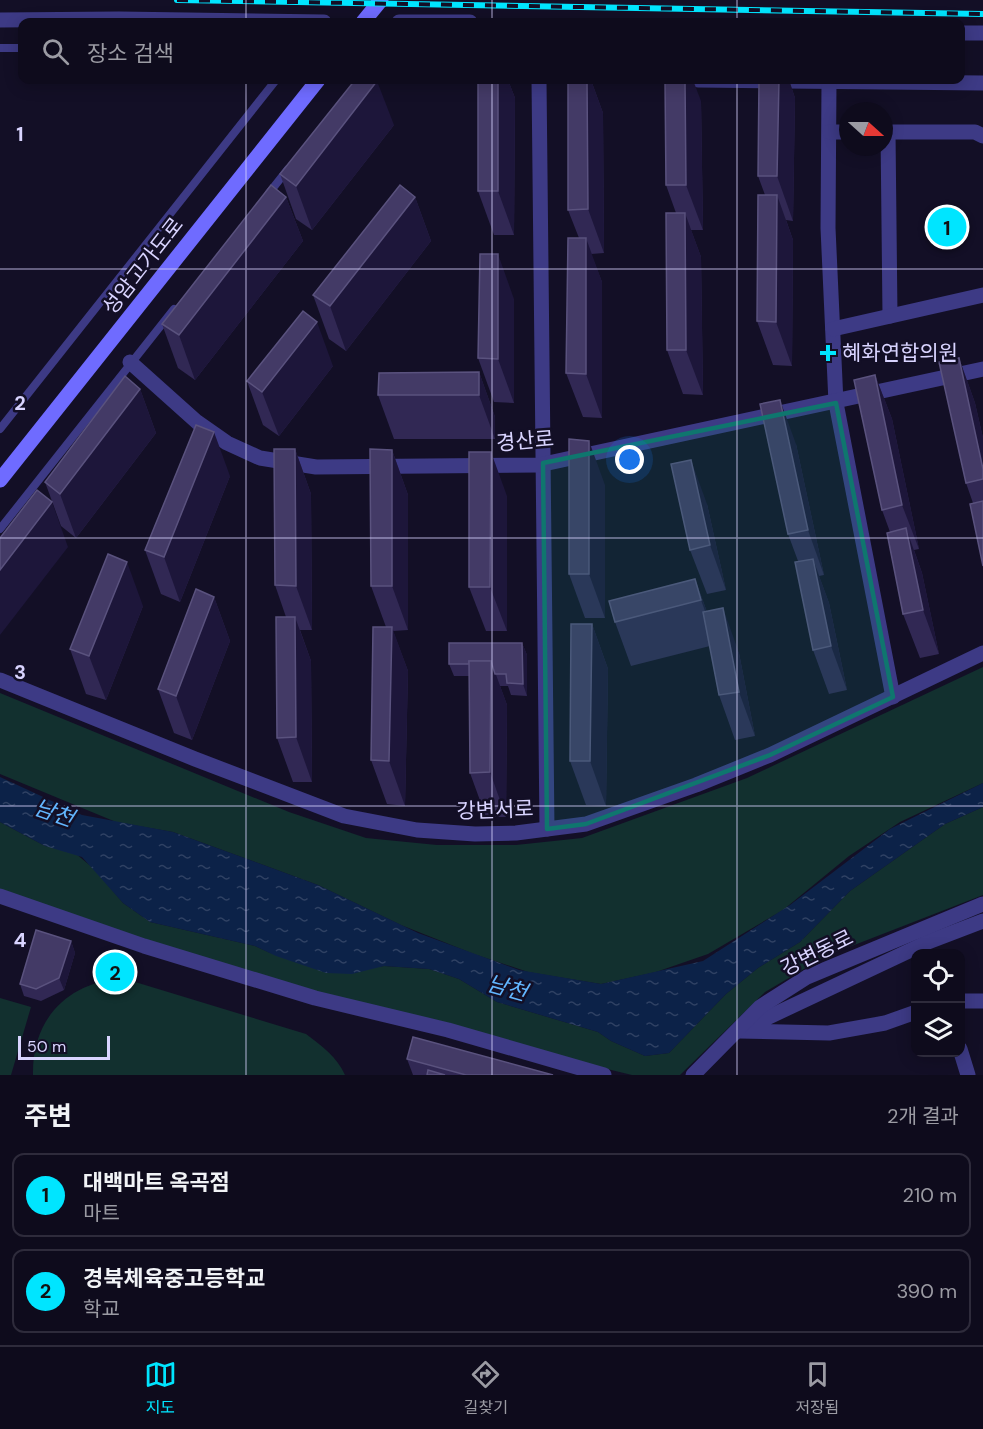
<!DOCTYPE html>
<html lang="ko">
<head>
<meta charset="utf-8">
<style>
  :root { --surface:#0e0b1c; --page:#171425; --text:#f1f3f6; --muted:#9b9ba3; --line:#2e2b3b; --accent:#00e5ff }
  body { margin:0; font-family:"DM Sans","Noto Sans KR",sans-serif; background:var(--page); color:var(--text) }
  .controls { position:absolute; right:18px; bottom:18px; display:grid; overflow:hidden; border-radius:12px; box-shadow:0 3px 15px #0003 }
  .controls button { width:54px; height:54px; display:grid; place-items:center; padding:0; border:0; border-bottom:2px solid var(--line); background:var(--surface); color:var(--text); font:30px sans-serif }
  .compass { position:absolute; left:839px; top:102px; width:54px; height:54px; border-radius:50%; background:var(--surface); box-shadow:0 3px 15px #0003; rotate:111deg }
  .scale { position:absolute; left:18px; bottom:15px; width:92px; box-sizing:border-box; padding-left:6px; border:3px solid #d9d4ff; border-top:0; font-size:16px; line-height:21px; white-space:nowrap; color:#d9d4ff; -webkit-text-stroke:4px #130f26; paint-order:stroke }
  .you { position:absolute; left:630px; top:460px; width:21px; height:21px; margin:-15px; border:4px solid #fff; border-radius:50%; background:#1a73e8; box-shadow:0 0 0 9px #1a73e833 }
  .badge { display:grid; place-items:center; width:39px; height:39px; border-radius:50%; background:var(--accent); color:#111; font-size:20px; font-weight:700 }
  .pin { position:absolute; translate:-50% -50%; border:3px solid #fff; box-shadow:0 2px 6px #0006 }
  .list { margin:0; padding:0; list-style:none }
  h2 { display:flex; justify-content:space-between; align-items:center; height:78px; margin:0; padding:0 24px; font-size:26px }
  h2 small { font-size:20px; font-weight:400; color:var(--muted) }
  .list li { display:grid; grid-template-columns:39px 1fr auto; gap:18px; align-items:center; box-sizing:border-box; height:84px; margin:0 12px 12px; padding:0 12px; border:2px solid var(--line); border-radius:12px }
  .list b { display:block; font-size:22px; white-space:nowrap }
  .list p { margin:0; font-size:20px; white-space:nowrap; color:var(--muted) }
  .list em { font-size:20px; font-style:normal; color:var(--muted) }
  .icon { flex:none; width:33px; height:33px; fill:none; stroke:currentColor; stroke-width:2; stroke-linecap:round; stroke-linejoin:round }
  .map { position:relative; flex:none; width:983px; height:1075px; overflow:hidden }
  .search { position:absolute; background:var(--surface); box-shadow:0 3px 15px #0003; left:18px; right:18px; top:18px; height:66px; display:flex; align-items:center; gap:15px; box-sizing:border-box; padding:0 21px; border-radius:12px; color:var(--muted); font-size:22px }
  .sheet { height:270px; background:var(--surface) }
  nav { display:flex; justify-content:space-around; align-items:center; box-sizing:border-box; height:84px; border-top:2px solid var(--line); background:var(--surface); font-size:16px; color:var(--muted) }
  nav a { display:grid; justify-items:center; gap:3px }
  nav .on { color:var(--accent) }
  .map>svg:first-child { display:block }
</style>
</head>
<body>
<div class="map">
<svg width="983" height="1075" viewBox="0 0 983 1075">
  <defs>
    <pattern id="water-ripples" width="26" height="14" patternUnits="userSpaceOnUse" patternTransform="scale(1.5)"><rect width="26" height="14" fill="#0c2248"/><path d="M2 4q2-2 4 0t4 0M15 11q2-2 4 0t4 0" fill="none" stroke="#2f4163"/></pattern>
  </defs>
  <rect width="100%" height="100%" fill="#130f26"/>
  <g fill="#12302f">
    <polygon points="983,667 983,783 900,822 849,856 783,910 708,954 656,972 601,984 528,972 474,954 401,925 318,885 173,832 116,822 0,774 0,693 289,812 366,838 437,845 516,845 582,838 747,778"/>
    <polygon points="983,807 983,895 826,956 765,992 680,1075 632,1075 315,998 0,896 0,822 45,846 69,848 93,868 123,903 150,922 255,946 270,953 371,968 384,966 429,969 459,979 497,1002 598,1032 611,1041 645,1056 669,1053 726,994 758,968 800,942 850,891 945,824"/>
    <path d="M122,978L306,1034C322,1046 337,1057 345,1075H33C32,1018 68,983 122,978Z"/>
    <polygon points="0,998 31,1007 11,1075 0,1075"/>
  </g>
  <polygon fill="url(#water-ripples)" points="0,777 82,815 173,832 318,885 418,933 519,970 601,984 703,961 790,905 890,829 983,783 983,807 945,824 850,891 800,942 758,968 726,994 669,1053 645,1056 611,1041 598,1032 497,1002 459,979 429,969 384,966 352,974 326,973 276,956 255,946 150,922 123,903 82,857 45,846 0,822"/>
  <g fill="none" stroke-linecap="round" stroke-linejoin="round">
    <g stroke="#3d3a85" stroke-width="8">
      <polyline points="0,48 22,48"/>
      <polyline points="269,193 288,169"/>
      <polyline points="0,429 276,80"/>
      <polyline points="0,529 174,309"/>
    </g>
    <g stroke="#3d3a85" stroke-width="15">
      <polyline points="0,20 119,19 324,22"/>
      <polyline points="399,22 470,22"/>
      <polyline points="960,33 983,33"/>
      <polyline points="539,80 547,829"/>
      <polyline points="698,80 983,83"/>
      <polyline points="829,82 828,228 836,403 893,697"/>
      <polyline points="830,132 848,132"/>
      <polyline points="884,132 975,132 983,136"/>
      <polyline points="888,132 890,316"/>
      <polyline points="833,329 983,295"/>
      <polyline points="130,362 197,422 227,443 260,458 316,467 539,465 983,369"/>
      <polyline points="0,896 144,946 315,998 448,1030 604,1075"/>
      <polyline points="960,1001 983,1001"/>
      <polyline points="916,1012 885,1023 829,1033 739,1031 928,942 983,921"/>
      <polyline points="960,1049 968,1075"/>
      <polyline points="693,1075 760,1007 807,977 983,904"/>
    </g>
    <polyline stroke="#3d3a85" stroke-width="15" points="0,680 195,759 344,816 417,830 475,834 516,833 586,824 696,785 770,755 983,653"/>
    <g stroke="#6f6bff" stroke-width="15">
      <polyline points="363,22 381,0"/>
      <polyline points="0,480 318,80"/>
    </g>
    <defs>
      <polyline id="rail" points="177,0 983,14"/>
    </defs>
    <use href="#rail" stroke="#00e5ff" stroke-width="6"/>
    <use href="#rail" stroke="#130f26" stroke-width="4" stroke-dasharray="11" stroke-linecap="butt"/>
  </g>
  <g fill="#312854">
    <polygon points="478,80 508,80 515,98 514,235 494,235 478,191"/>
    <polygon points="568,80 591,80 603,113 604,253 591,254 602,282 602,418 583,417 566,373 579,238 568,210"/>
    <polygon points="759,80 789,80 795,98 793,221 786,220 793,240 792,366 773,365 757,321 765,195 758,176"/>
    <polygon points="701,101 703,230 691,230 701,257 703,395 683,394 667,350 676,213 666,185"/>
    <polygon points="394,125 312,230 296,219 280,174"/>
    <polygon points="286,197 303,241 195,380 178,368 162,324"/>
    <polygon points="415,197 431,241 346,351 329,339 313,295"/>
    <polygon points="514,299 514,403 494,402 478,358"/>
    <polygon points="959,358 975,403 983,438 983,566 973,503 966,483"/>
    <polygon points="333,366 279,436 263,425 247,381"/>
    <polygon points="479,372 495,417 495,439 394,439 378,395"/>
    <polygon points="875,375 892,419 919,549 914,550 922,573 939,654 920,658 903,614 890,532 882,510"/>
    <polygon points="140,389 156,433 76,538 61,526 45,482"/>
    <polygon points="796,444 824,575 819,576 829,603 847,690 829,694 813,650 798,561 788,534"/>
    <polygon points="295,449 311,494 312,630 300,630 311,661 312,782 293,782 277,738 286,617 275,585"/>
    <polygon points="392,450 408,495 408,630 393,631 408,671 405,806 387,804 371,760 386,627 371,586"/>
    <polygon points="230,476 180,602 161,594 145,550"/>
    <polygon points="605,485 605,618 585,618 569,574"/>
    <polygon points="507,496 507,631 486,631 469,587"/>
    <polygon points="707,504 726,590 707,594 690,550"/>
    <polygon points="695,579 707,612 739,653 755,736 735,740 719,695 710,646 631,666 615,622"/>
    <polygon points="214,597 230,641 192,740 174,733 158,689"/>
    <polygon points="143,606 106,700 86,694 70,649"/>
    <polygon points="592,624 608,669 606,806 586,805 570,761"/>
    <polygon points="522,643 527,655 527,696 511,695 508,686 500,686 507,705 506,817 486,817 470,773 469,676 454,676 449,664"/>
    <polygon points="71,941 75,953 64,990 41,1001 24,996 20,984"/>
    <polygon points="407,1059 553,1075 413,1075"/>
  </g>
  <g fill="#1d163a">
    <polygon points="498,80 508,80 515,98 514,235 498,191"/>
    <polygon points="587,80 591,80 603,113 604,253 588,209"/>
    <polygon points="685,80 693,80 701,101 703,230 686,185"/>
    <polygon points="779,80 789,80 795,98 793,221 777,176"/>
    <polygon points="377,81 394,125 312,230 296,186"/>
    <polygon points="777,195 793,240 792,366 776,322"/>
    <polygon points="286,197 303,241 195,380 179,335"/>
    <polygon points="415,197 431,241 346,351 330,306"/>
    <polygon points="685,213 701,257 703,395 686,350"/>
    <polygon points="586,238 602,282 602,418 586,374"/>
    <polygon points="498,254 514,299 514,403 498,359"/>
    <polygon points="317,322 333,366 279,436 262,392"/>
    <polygon points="959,358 975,403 983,438 983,469"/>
    <polygon points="479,372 495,417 495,439 479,395"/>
    <polygon points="875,375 892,419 919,549 902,505"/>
    <polygon points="140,389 156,433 76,538 60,494"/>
    <polygon points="780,400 796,444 824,575 808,530"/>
    <polygon points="214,432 230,476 180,602 164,557"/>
    <polygon points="589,441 605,485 605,618 589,574"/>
    <polygon points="295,449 311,494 312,630 296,586"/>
    <polygon points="392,450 408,495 408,630 392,586"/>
    <polygon points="491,452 507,496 507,631 490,587"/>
    <polygon points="691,460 707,504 726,590 710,545"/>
    <polygon points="52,502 68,547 0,635 0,570"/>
    <polygon points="906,528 922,573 939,654 923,610"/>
    <polygon points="813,559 829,603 847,690 831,646"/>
    <polygon points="127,562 143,606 106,700 89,656"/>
    <polygon points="695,579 711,623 717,644 701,600"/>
    <polygon points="214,597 230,641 192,740 176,696"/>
    <polygon points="723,608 739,653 755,736 739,692"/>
    <polygon points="295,617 311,661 312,782 296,737"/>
    <polygon points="592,624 608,669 606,806 590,761"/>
    <polygon points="392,627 408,671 405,806 389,761"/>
    <polygon points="522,643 527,655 527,696 523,684"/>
    <polygon points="491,661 507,705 506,817 490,772"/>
    <polygon points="71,941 75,953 64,990 59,978"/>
  </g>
  <g fill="#433a66" stroke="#5a527e" stroke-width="1.5">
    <polygon points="355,80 375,80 377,81 296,186 280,174"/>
    <rect x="478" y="80" width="20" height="111"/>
    <polygon points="568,80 587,80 588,209 568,210"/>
    <polygon points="665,80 685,80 686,185 666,185"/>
    <polygon points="759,80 779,80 777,176 758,176"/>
    <polygon points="271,185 286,197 179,335 162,324"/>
    <polygon points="400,185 415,197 330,306 313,295"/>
    <polygon points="758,195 777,195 776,322 757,321"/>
    <polygon points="666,213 685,213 686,350 667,350"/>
    <polygon points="568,238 586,238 586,374 566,373"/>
    <polygon points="480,254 498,254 498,359 478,358"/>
    <polygon points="303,311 317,322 262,392 247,381"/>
    <polygon points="959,358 983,469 983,479 966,483 939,362"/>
    <polygon points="479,372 479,395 378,395 379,373"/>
    <polygon points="875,375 902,505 882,510 854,380"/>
    <polygon points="125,376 140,389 60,494 45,482"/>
    <polygon points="780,400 808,530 788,534 760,404"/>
    <polygon points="196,425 214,432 164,557 145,550"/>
    <polygon points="569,439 589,441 589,574 569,574"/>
    <polygon points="274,449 295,449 296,586 275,585"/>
    <polygon points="370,449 392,450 392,586 371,586"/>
    <polygon points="469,452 491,452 490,587 469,587"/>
    <polygon points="691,460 710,545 690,550 671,464"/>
    <polygon points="37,490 52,502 0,570 0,538"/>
    <polygon points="983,501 983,566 970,504"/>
    <polygon points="906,528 923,610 903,614 887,533"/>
    <polygon points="108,554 127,562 89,656 70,649"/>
    <polygon points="813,559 831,646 813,650 795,562"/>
    <polygon points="695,579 701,600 615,622 609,601"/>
    <polygon points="196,589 214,597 176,696 158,689"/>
    <polygon points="723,608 739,692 719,695 703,612"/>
    <polygon points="276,617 295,617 296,737 277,738"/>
    <polygon points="571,624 592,624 590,761 570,761"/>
    <polygon points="373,627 392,627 389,761 371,760"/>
    <polygon points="449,643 522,643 523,684 507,683 506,674 495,674 491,661 469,661 469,664 449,664"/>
    <polygon points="469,661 491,661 490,772 470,773"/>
    <polygon points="36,930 71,941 59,978 36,989 20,984"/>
    <polygon points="413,1037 553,1075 466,1075 407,1059"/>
    <polygon points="428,1070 445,1075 427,1075"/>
  </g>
  <path fill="#0f766e" fill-opacity="0.2" stroke="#0f766e" stroke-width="4.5" stroke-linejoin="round" d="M836,403L893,697L770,755L586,824L547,829L543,463Z"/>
  <path fill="none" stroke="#d9d4ff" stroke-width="1.5" stroke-opacity="0.55" d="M246,0V22M492,0V22M737,0V22M246,80V1075M492,80V1075M737,80V1075M0,269H983M0,538H983M0,806H983"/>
  <path fill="#00e5ff" stroke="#130f26" stroke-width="2" d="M825 344h6v6h6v6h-6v6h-6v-6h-6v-6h6z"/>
  <g text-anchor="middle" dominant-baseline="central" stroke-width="5" stroke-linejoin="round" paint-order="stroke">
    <g font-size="21" fill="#d9d4ff" stroke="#130f26">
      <text transform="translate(143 266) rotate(-52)">성암고가도로</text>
      <text transform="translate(525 441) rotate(-5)">경산로</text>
      <text transform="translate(495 810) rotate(-2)">강변서로</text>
      <text transform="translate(817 953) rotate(-26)">강변동로</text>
    </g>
    <g font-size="21" fill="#d9d4ff" stroke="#130f26" text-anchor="start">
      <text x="842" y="353">혜화연합의원</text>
    </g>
    <g font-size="22" font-style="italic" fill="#62b6ff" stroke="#130f26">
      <text transform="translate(54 813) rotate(19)">남천</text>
      <text transform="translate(507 988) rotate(16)">남천</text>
    </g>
  </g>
  <g font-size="20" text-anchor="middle" font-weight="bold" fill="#d9d4ff" stroke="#130f26" stroke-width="5" stroke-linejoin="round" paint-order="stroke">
    <text x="20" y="141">1</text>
    <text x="20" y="410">2</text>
    <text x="20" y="679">3</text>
    <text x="20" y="947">4</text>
  </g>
</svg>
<div class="controls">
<button><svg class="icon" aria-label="locate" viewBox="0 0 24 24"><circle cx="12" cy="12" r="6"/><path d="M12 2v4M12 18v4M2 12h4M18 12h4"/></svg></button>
<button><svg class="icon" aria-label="layers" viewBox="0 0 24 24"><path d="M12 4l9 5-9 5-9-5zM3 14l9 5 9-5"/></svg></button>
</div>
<svg class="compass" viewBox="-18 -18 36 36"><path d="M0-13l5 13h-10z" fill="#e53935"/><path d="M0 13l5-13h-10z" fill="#9b9ba3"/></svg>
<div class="scale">50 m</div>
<div class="you"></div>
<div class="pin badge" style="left:947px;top:227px">1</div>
<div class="pin badge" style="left:115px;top:972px">2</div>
<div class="search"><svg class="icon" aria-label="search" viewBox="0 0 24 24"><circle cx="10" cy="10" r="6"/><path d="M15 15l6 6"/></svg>장소 검색</div>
</div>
<section class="sheet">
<h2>주변<small>2개 결과</small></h2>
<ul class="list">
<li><span class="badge">1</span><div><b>대백마트 옥곡점</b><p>마트</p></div><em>210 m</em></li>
<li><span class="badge">2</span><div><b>경북체육중고등학교</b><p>학교</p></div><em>390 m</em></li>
</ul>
</section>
<nav>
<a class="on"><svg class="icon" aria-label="map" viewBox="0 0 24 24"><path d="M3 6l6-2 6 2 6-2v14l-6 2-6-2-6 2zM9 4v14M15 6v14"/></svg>지도</a>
<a><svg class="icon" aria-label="directions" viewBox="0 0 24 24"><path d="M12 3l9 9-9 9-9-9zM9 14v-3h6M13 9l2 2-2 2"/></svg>길찾기</a>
<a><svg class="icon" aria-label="saved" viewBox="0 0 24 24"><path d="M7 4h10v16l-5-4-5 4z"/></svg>저장됨</a>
</nav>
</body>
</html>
